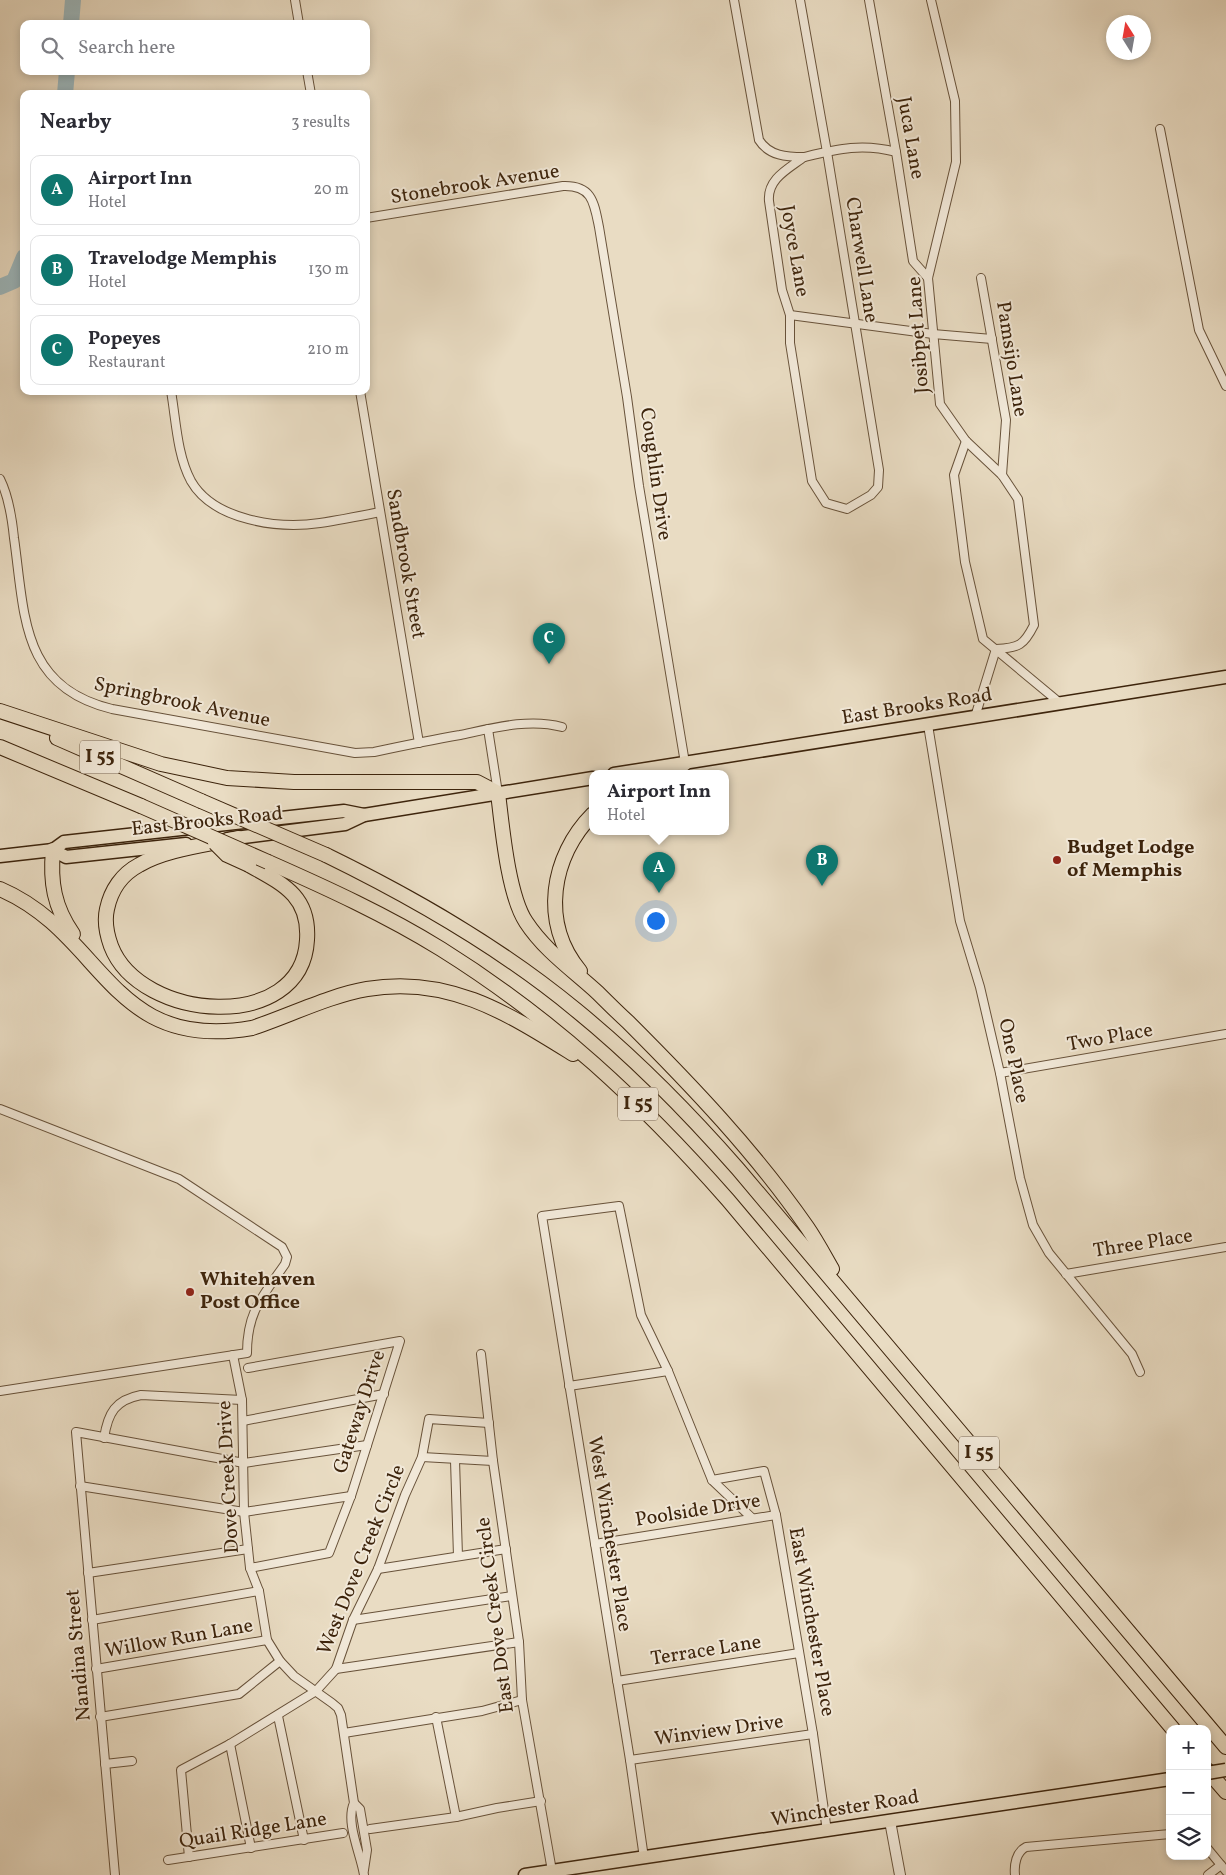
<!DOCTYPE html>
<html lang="en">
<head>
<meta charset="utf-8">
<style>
  :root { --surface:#fff; --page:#f7f7f7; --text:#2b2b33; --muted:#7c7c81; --line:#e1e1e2; --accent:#0f766e }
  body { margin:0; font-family:Vollkorn,serif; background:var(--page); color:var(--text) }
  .controls { position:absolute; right:15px; bottom:15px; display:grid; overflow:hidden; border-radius:10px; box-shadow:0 2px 8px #0003 }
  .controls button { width:45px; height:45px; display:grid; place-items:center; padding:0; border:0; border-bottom:1px solid var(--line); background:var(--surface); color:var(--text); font:25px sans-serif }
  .compass { position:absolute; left:1106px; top:15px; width:45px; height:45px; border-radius:50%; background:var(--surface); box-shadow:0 2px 8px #0003; rotate:349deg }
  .you { position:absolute; left:655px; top:920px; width:18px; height:18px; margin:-12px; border:4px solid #fff; border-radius:50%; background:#1a73e8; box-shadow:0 0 0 8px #1a73e833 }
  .badge { display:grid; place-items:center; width:32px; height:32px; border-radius:50%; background:var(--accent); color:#fff; font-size:16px; font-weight:700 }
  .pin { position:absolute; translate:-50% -41px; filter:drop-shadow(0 1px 2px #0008) }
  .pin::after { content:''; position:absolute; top:26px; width:18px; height:15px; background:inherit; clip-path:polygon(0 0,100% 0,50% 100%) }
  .popup { position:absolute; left:589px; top:770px; width:140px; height:65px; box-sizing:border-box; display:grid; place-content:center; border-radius:10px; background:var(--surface); filter:drop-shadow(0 1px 4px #0005); font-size:16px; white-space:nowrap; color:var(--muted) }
  .popup b { font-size:19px; color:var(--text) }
  .popup::after { content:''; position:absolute; left:50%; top:100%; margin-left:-10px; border:10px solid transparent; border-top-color:var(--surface) }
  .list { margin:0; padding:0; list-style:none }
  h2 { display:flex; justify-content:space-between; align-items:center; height:65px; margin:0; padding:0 20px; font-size:21px }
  h2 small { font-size:16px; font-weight:400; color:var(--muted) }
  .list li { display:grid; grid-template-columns:32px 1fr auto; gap:15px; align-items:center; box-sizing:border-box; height:70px; margin:0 10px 10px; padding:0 10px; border:1px solid var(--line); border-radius:10px }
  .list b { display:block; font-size:19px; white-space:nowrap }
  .list p { margin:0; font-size:16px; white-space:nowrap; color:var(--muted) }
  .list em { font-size:16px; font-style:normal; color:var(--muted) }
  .icon { flex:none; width:28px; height:28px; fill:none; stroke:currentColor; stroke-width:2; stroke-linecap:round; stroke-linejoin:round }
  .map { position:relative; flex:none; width:1226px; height:1875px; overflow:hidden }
  .search { position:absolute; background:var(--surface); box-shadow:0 2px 8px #0003; left:20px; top:20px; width:350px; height:55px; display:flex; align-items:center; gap:12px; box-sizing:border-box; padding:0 18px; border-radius:10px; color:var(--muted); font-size:19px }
  .panel { position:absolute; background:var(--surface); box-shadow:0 2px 8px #0003; left:20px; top:90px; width:350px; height:305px; border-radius:10px }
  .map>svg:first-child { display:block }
</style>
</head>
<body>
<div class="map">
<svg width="1226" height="1875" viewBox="0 0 1226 1875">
  <rect width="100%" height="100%" fill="#e9dcc3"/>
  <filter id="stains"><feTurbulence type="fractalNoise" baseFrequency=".004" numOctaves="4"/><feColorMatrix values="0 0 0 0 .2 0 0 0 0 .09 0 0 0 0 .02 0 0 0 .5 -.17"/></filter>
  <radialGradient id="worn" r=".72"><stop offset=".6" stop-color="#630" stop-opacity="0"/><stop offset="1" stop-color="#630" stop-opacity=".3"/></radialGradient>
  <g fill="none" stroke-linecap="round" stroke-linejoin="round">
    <g stroke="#9db9bf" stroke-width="16">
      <polyline points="71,24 73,0"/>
      <polyline points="65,94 67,71"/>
      <polyline points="0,287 14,281 24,257"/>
    </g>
    <defs>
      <g id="minor">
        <polyline points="295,0 299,24"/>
        <path d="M734,0L759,140C769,156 787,157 804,157C788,169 767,179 769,201L782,290L790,315V343L812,481L826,503L847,509L871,495L878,487L879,470L827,152L800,0"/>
        <polyline points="869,0 896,152 913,261 928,278"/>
        <path d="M931,0L955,101L956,162L928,278L940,404L966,441L1002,475L1018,499L1034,625C1024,645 1019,648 996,649"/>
        <polyline points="307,71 311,94"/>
        <polyline points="1160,129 1199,330 1226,386"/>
        <path d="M804,157C838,149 862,143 896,152"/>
        <path d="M366,218L563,186C592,185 594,202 599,227L627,397L639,486L685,763"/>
        <polyline points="981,278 1006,420 1002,475"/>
        <polyline points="790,315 933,334 992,339"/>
        <path d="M171,391C176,420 177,455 191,481C214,521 279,529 320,523C340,520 360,516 380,512"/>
        <polyline points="360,391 419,743"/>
        <polyline points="966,441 954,475 965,562 983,639 1060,703"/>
        <path d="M0,479C9,497 12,518 14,538C25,616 21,687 112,709L355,753L374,752C402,746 431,740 460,735C493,728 529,718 562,727"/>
        <polyline points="975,717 996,649"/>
        <polyline points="928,725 960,921 980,987 1000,1073 1020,1178 1033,1225 1049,1253 1132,1354 1140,1372"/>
        <polyline points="488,729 498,793"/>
        <polyline points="1000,1073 1226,1034"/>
        <path d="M0,1109L179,1179L282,1247L287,1257L285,1264C263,1296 247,1311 247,1353L0,1391"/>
        <polyline points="1066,1274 1226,1247"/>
        <polyline points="481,1354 493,1461 519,1642 522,1700 552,1871"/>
        <path d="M233,1355L242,1400L244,1512L248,1549L250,1568L259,1591L267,1640L280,1661L294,1676L332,1703L338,1708L341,1715L354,1803C345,1823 361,1854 364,1875"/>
        <polyline points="248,1368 400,1341 351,1496 329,1553 250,1568"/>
        <polyline points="569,1386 668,1371"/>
        <polyline points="243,1421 384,1394"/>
        <path d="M104,1438C108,1413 115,1400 141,1395L242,1400"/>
        <polyline points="422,1457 493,1461"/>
        <polyline points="455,1460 458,1556"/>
        <polyline points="712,1480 764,1471 776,1515 813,1734 827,1831"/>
        <polyline points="80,1486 244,1512 351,1496"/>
        <polyline points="595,1544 776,1515"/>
        <polyline points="378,1569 506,1549"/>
        <polyline points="88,1573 248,1549"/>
        <polyline points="92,1620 259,1591"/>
        <polyline points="353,1620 512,1596"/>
        <polyline points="96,1669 267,1640"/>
        <polyline points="336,1669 519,1642"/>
        <polyline points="617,1681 799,1653"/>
        <polyline points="278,1716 304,1840"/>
        <polyline points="100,1717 239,1694 280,1661"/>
        <polyline points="436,1717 456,1817"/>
        <polyline points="344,1733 482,1711 522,1700"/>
        <polyline points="230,1744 251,1848"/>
        <polyline points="630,1760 813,1734"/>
        <polyline points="105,1764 132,1761"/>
        <polyline points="354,1803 360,1809 367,1850 364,1870"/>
        <polyline points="370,1829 456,1817 497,1808 541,1801"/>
        <polyline points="1207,1848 1226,1871"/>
        <polyline points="189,1857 181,1770 230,1744 316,1691 336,1669 353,1620 378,1569 405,1495 422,1457 429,1419 489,1423"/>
        <polyline points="644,1858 630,1760 542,1216 619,1206 641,1315 668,1371 712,1480 752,1518"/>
        <polyline points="168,1860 343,1833"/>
        <polyline points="115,1875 76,1432 244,1463 367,1445"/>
        <path d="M1015,1875C1014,1865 1016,1852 1026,1847L1170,1834"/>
        <polyline points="1208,1875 1221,1865"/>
      </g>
      <polyline id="tertiary" points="890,1821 900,1875"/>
      <g id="primary">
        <polyline points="614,774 1226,677"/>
        <polyline points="228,839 345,824 364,815 593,778"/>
        <polyline points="53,850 66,857 186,844"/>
        <polyline points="0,856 53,850 64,842 344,811 364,815"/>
        <polyline points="525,1875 1170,1779"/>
      </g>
      <g id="motorway">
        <path d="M0,711L161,764L227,778L294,782H477L498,793C502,826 508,895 526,922C545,951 573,970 598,993C608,1003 618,1013 628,1022C692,1086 755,1152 807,1227C816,1240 824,1255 832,1269"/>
        <polyline points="57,738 201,801"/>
        <polyline points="0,747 141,806"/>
        <polyline points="671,774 685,763"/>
        <path d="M238,838C207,845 166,849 139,865C122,874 111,890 107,909C104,922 107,935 111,946C140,1022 302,1034 307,940C310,896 283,884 249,865"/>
        <path d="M53,850C50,882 54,907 73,934"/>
        <path d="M326,855C414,898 500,947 576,1010C635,1058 688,1112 738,1169L1226,1747"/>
        <path d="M268,862C327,888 386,915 441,949C553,1019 641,1101 728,1200L1173,1729"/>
        <path d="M0,889C105,934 109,1053 252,1028C288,1016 331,995 367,989C448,975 507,1013 573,1054"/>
        <path d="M580,971C540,923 551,856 593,814"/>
        <polyline points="1207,1770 1226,1792"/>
      </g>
    </defs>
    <use href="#minor" stroke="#68523a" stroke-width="10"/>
    <use href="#tertiary" stroke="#68523a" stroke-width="12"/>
    <use href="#primary" stroke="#3d240c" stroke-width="15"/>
    <use href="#motorway" stroke="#3d240c" stroke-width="16"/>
    <use href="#minor" stroke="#f1e8d8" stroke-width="8"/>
    <use href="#tertiary" stroke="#f1e8d8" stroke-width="10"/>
    <use href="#primary" stroke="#e9dcc3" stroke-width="12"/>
    <use href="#motorway" stroke="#e9dcc3" stroke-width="14"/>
    <defs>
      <polyline id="primary-bridge" points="1207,1773 1226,1770"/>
      <g id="motorway-bridge">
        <polyline points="201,801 326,855"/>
        <polyline points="141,806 268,862"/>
        <polyline points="215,843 227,855 249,865"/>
      </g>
    </defs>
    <use href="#primary-bridge" stroke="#3d240c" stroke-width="15" stroke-linecap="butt"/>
    <use href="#motorway-bridge" stroke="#3d240c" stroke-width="16" stroke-linecap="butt"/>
    <use href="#primary-bridge" stroke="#e9dcc3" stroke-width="12"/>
    <use href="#motorway-bridge" stroke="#e9dcc3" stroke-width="14"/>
  </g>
  <g fill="#8f2418" stroke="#f1e8d8" stroke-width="2">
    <circle cx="1057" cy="860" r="5"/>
    <circle cx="190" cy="1292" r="5"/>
  </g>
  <g text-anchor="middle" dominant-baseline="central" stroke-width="4" stroke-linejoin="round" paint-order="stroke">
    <g fill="#f1e8d8" stroke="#735f49" stroke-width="1">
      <rect x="80" y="740.5" width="40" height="33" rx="4"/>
      <rect x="618" y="1087.5" width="40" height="33" rx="4"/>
      <rect x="959" y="1436.5" width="40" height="33" rx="4"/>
    </g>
    <g font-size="19" font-weight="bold" fill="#3d240c">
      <text x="100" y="757">I 55</text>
      <text x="638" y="1104">I 55</text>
      <text x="979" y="1453">I 55</text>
    </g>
    <g font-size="20" fill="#3d240c" stroke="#f1e8d8">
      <text transform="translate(910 138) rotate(80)">Juca Lane</text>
      <text transform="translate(475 185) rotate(-9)">Stonebrook Avenue</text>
      <text transform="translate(794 251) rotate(80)">Joyce Lane</text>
      <text transform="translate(861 260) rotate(81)">Charwell Lane</text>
      <text transform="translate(919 335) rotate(-94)">Josibpet Lane</text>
      <text transform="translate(1011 359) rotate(81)">Pamsijo Lane</text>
      <text transform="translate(655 474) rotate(82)">Coughlin Drive</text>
      <text transform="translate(405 564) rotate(80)">Sandbrook Street</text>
      <text transform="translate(182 703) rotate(12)">Springbrook Avenue</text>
      <text transform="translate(917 707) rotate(-9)">East Brooks Road</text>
      <text transform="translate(207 822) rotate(-6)">East Brooks Road</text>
      <text transform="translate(1110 1038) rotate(-10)">Two Place</text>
      <text transform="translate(1013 1061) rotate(78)">One Place</text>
      <text transform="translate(1143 1244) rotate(-9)">Three Place</text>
      <text transform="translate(360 1412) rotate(-72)">Gateway Drive</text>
      <text transform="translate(229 1477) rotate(-93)">Dove Creek Drive</text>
      <text transform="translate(698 1511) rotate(-9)">Poolside Drive</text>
      <text transform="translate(609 1534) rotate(81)">West Winchester Place</text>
      <text transform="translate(362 1560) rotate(-68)">West Dove Creek Circle</text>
      <text transform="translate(496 1615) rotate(-97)">East Dove Creek Circle</text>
      <text transform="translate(811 1622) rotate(80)">East Winchester Place</text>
      <text transform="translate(179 1639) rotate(-10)">Willow Run Lane</text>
      <text transform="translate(706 1651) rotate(-9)">Terrace Lane</text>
      <text transform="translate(79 1655) rotate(-95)">Nandina Street</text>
      <text transform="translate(719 1731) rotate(-8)">Winview Drive</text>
      <text transform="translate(845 1809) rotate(-9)">Winchester Road</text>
      <text transform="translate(253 1831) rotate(-9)">Quail Ridge Lane</text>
    </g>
    <g font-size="20" font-weight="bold" fill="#3d240c" stroke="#f1e8d8" text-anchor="start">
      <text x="1067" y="848">Budget Lodge<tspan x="1067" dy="23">of Memphis</tspan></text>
      <text x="200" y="1280">Whitehaven<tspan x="200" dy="23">Post Office</tspan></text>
    </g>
  </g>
  <rect width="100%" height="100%" filter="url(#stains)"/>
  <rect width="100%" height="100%" fill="url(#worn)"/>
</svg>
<div class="controls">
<button>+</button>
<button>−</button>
<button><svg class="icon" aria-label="layers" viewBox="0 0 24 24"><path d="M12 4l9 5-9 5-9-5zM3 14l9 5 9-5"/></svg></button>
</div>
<svg class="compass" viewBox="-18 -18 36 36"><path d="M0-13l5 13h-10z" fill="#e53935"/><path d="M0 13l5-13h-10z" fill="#7c7c81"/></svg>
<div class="you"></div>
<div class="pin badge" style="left:659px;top:893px">A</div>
<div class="popup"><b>Airport Inn</b>Hotel</div>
<div class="pin badge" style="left:822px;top:886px">B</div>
<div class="pin badge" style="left:549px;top:664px">C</div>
<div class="search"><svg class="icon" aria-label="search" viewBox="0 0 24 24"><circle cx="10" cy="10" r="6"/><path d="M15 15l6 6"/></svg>Search here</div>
<section class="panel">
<h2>Nearby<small>3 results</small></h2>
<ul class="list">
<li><span class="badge">A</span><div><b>Airport Inn</b><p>Hotel</p></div><em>20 m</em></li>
<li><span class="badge">B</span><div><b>Travelodge Memphis</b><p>Hotel</p></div><em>130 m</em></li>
<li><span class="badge">C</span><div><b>Popeyes</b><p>Restaurant</p></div><em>210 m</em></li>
</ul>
</section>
</div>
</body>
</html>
